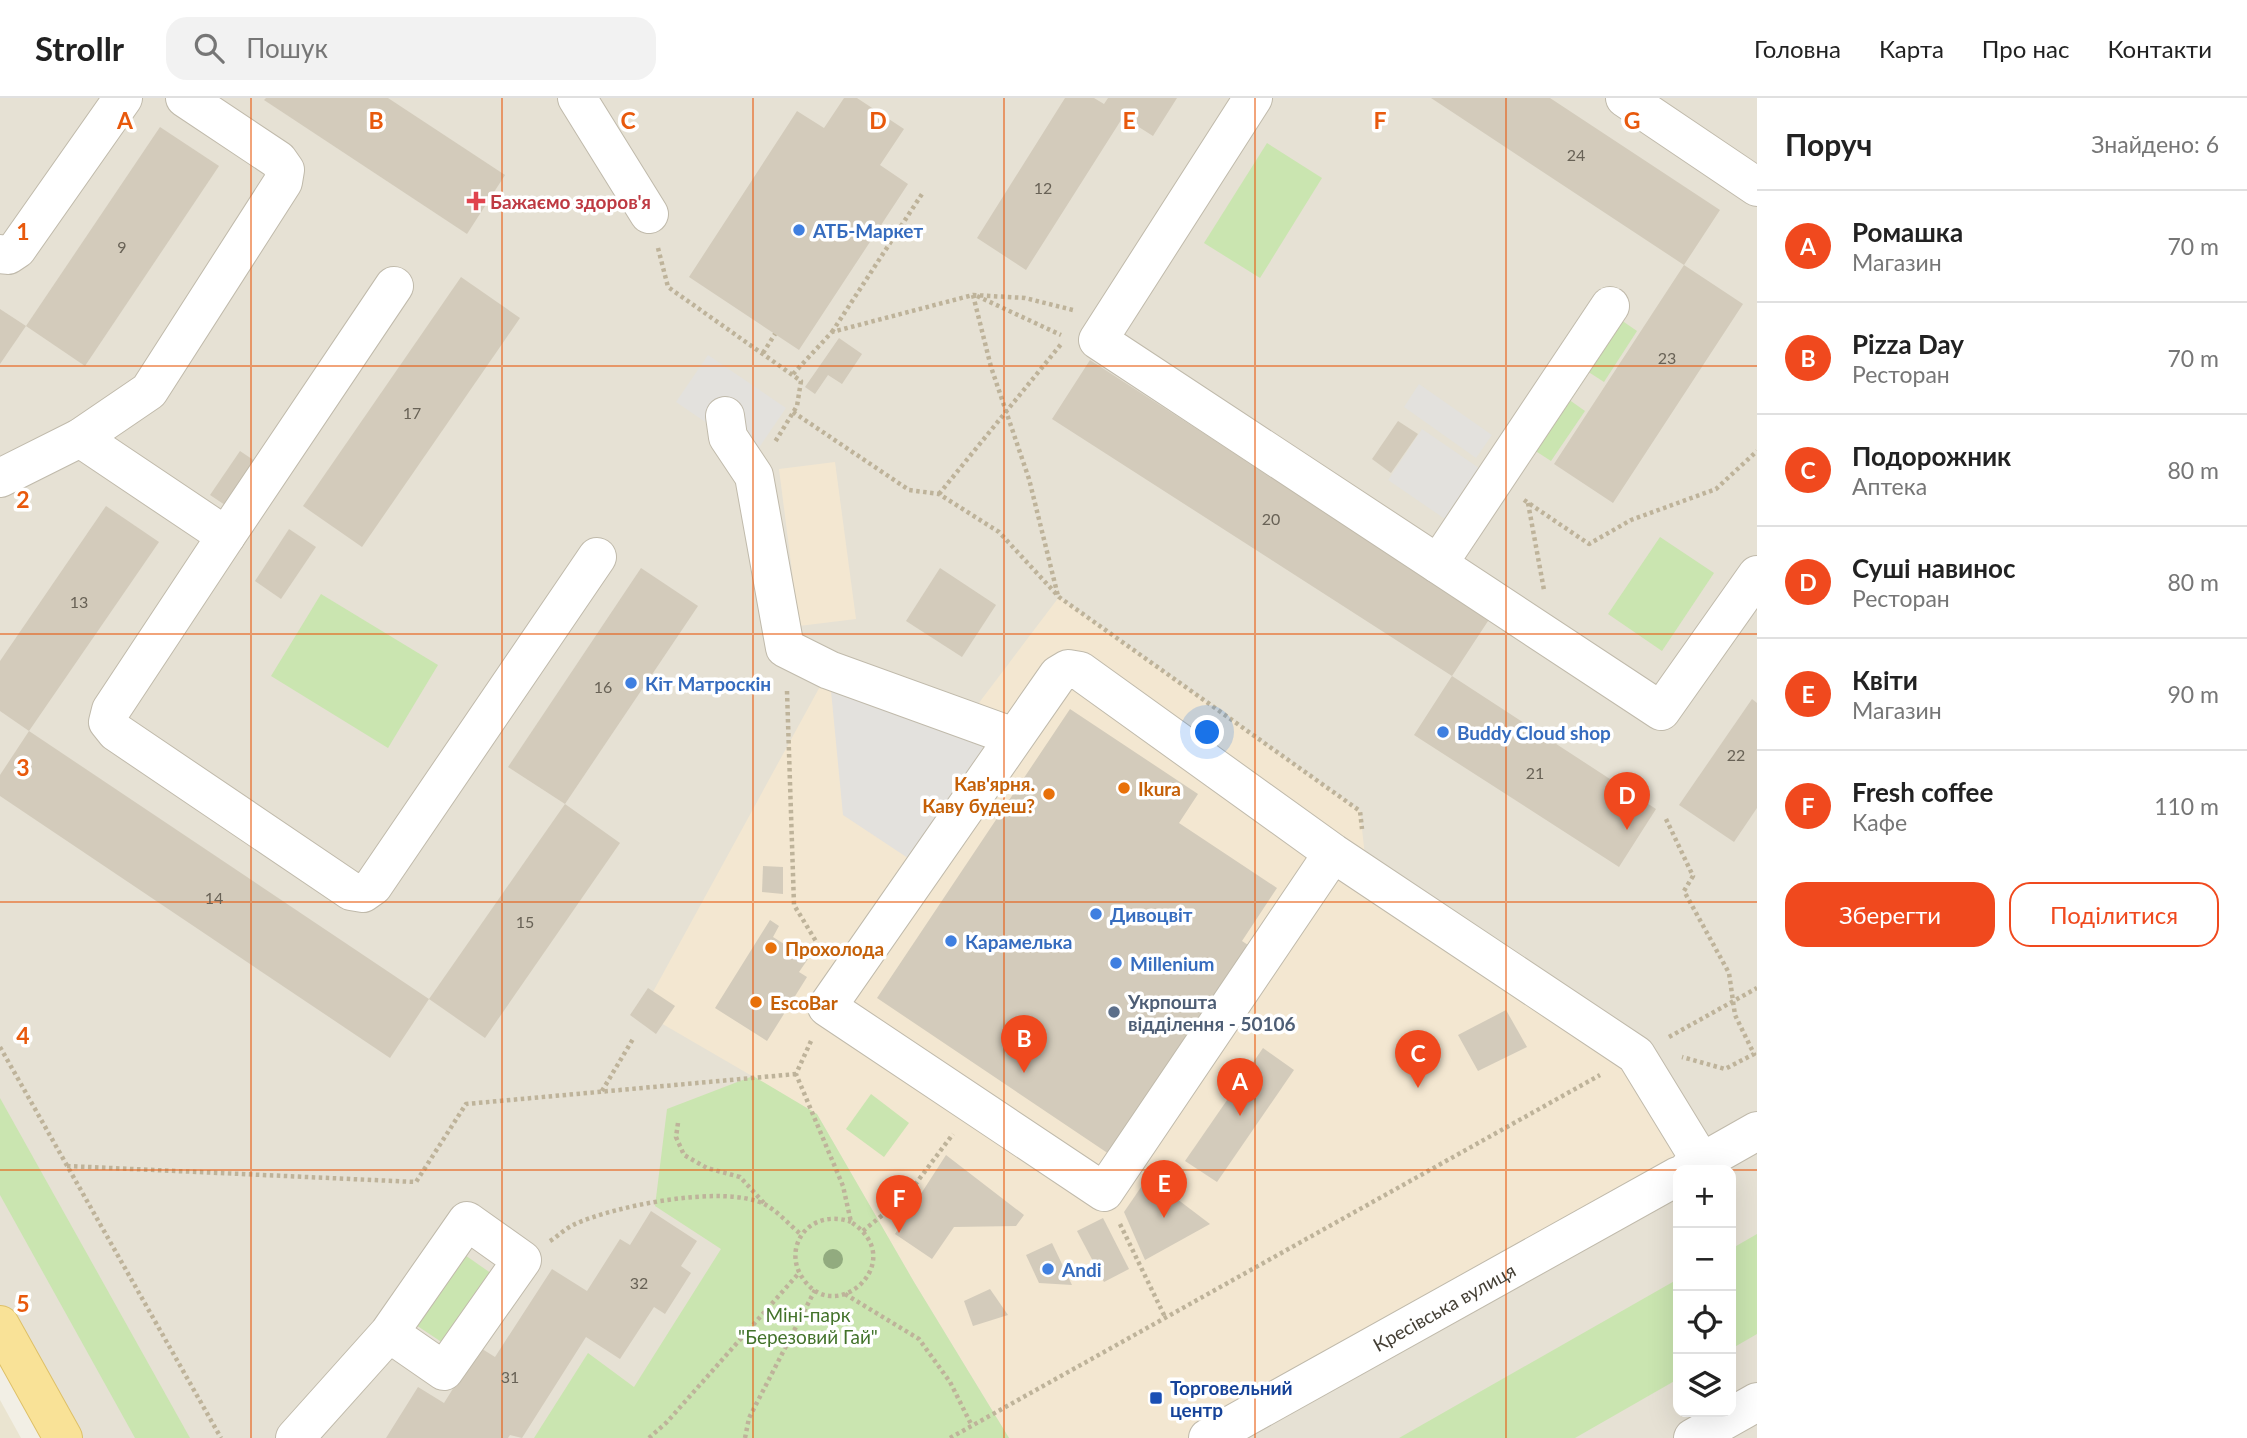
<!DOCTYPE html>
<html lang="uk">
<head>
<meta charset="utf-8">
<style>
  :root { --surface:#fff; --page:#f2f2f2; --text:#222; --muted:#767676; --line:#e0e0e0; --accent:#f0491e }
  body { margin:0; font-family:Lato,sans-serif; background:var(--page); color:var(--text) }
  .controls { position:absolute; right:21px; bottom:21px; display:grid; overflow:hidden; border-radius:14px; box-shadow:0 7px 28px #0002 }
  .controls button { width:63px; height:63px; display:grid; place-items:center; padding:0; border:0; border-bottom:2px solid var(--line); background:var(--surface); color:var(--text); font:35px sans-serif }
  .you { position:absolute; left:1208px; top:635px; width:24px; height:24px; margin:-18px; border:5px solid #fff; border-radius:50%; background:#1a73e8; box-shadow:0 0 0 10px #1a73e833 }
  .badge { display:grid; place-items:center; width:46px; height:46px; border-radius:50%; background:var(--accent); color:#fff; font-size:23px; font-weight:700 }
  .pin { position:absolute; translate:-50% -58px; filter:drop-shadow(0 2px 4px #0008) }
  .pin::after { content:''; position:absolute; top:37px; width:24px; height:21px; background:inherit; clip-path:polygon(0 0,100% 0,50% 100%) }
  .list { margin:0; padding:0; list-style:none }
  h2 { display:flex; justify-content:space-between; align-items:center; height:91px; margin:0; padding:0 28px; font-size:30px }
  h2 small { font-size:23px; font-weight:400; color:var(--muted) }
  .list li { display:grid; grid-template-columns:46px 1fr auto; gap:21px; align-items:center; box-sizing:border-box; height:112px; padding:0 28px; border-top:2px solid var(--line) }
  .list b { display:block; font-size:26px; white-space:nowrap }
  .list p { margin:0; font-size:23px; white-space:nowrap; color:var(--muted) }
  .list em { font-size:23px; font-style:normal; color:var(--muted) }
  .actions { display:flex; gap:14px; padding:21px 28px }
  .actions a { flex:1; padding:16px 0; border:2px solid var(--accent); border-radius:21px; text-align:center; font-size:24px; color:var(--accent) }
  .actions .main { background:var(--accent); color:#fff }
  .icon { flex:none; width:38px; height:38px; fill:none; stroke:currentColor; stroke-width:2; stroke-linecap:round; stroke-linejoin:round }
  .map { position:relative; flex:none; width:1757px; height:1340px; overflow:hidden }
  header { display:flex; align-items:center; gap:42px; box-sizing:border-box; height:98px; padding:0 35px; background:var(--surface); border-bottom:2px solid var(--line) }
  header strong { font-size:33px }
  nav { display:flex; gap:38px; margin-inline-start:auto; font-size:24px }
  .search { width:490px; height:63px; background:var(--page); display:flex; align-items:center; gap:18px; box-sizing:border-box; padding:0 24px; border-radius:21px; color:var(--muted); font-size:26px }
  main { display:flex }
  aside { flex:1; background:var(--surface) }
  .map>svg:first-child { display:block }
</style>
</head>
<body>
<header>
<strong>Strollr</strong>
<div class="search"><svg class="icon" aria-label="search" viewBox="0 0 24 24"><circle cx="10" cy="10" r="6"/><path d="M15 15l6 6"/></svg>Пошук</div>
<nav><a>Головна</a><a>Карта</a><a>Про нас</a><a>Контакти</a></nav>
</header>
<main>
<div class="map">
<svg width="1757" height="1340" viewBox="0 0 1757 1340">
  <rect width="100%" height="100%" fill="#f2efe5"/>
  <path fill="#e6e1d4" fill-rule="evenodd" d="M0,0H1757V1340H63L0,1228ZM1678,1072H1731V1314H1678Z"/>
  <g fill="#f3e7d1">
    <polygon points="835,364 856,521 799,528 779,371"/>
    <polygon points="1059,499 1360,713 1367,776 1636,957 1702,1065 1207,1340 1009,1340 914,1184 817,1016 642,914 829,572 966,622"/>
  </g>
  <polygon fill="#eae4d0" points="0,1302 21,1340 0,1340"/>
  <g fill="#cae5b0">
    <polygon points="1267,45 1322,80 1260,180 1204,145"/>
    <polygon points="1621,222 1637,233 1604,284 1587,273"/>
    <polygon points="1568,301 1585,313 1551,363 1534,352"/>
    <polygon points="1660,439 1714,475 1662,553 1608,516"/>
    <polygon points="321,496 438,567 388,650 271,578"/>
    <polygon points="753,978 817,1016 914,1184 1009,1340 534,1340 588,1255 634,1289 721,1151 655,1108 667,1011"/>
    <polygon points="871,996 909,1025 884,1059 846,1031"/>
    <polygon points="0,1000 190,1340 135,1340 0,1097"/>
    <polygon points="1757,1136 1757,1236 1731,1251 1731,1151"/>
    <polygon points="462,1155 495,1178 446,1247 413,1225"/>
    <polygon points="1678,1181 1678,1281 1575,1340 1399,1340"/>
  </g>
  <g fill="#e3e1dd">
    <polygon points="708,257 786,310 754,357 676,304"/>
    <polygon points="1419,286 1492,337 1476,360 1404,309"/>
    <polygon points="1422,331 1495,381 1461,432 1388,382"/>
    <polygon points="829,572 1014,639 923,770 843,717"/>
  </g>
  <g fill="#d3cbbb">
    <polygon points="266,0 388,0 505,77 467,136 264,2"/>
    <polygon points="844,0 857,0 904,31 880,67 908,86 799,252 689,179 797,13 824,30"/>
    <polygon points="1065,0 1094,0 1104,6 1108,0 1177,0 1153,38 1123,19 1026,172 977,140"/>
    <polygon points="1431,0 1550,0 1720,112 1684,167 1743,206 1613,405 1554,366 1684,167"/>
    <polygon points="160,29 219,68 85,268 26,228"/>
    <polygon points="461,179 520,220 362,449 303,408"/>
    <polygon points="0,211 26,228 0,266"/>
    <polygon points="839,240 862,256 842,286 828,277 815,296 805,289"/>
    <polygon points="1090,262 1490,520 1452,578 1656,711 1619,769 1414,637 1452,578 1052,321"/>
    <polygon points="1398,323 1418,336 1391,375 1372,361"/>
    <polygon points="240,353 264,369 234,413 210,397"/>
    <polygon points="106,408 159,444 29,633 0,613 0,563"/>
    <polygon points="289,431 316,449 281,501 255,483"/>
    <polygon points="641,470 698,508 565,706 508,669"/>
    <polygon points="940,470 996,507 962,559 906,523"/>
    <polygon points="1752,601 1757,605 1757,710 1734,744 1679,707"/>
    <polygon points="1070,611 1198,696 1179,725 1277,790 1242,843 1251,849 1112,1058 877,900"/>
    <polygon points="29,633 429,901 390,960 0,698 0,677"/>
    <polygon points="565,706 620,745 485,940 429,901"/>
    <polygon points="763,768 783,769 783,796 762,794"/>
    <polygon points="770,822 779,828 773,839 808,861 799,874 807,879 767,943 715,910"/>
    <polygon points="648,890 675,908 656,936 630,917"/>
    <polygon points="1506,912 1527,949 1478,973 1458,937"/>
    <polygon points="1263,950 1294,972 1217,1084 1185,1063"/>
    <polygon points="946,1057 1024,1117 1016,1128 954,1129 932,1161 895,1136"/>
    <polygon points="1148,1079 1210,1126 1145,1162 1124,1114"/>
    <polygon points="651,1113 697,1143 681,1168 691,1175 665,1216 654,1209 620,1261 586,1239 522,1340 510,1337 508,1340 386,1340 418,1289 444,1305 479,1249 495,1259 552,1171 587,1193 620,1141 630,1147"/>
    <polygon points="1103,1120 1129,1171 1104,1184 1077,1133"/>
    <polygon points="1052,1145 1072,1187 1039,1185 1026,1157"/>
    <polygon points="990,1191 1008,1217 973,1228 964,1203"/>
  </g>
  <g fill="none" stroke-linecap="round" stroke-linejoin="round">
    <defs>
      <g id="minor">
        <polyline points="577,0 649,116"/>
        <polyline points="1253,0 1098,242 1661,613 1757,477"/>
        <polyline points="1625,0 1757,89"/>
        <polyline points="0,156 8,157 17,151 123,0"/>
        <polyline points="725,318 728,339 754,378 785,550 829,572 1014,639"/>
        <polyline points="80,340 226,438 111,612 108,624 116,634 351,793 363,795 373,788 597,459"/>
        <polyline points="0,380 80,340 149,293 283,84 285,72 278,62 185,0"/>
        <polyline points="226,438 394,188"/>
        <polyline points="1438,466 1610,208"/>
        <polyline points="1333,755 1104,1094 827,909 1058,577 1068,571 1080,573 1333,755 1636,957 1702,1065"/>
        <polyline points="1688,1072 1757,1033"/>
        <polyline points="295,1340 389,1235 467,1123 522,1162 444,1273 389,1235"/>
        <path id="s1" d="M1208,1340L1678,1078"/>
        <polyline points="1693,1340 1757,1304"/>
      </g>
      <polyline id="major" points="0,1227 63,1340"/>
    </defs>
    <use href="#minor" stroke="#c0baab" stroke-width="40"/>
    <use href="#major" stroke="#dec067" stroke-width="40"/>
    <g stroke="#beb39a" stroke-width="4.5" stroke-dasharray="3.5 3.5" stroke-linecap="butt">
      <polyline points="658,150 668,189 801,283 797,308 775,344"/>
      <polyline points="973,197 991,269 1029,381 1058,498"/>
      <polyline points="977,198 1061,237"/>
      <polyline points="832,234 922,96"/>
      <polyline points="763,255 775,236"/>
      <polyline points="793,276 832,234 973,197 1025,200 1073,212"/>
      <polyline points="793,314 909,392 939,396 999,434 1059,499 1360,713 1362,731"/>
      <polyline points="939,396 1062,245"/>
      <polyline points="1524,402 1589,446 1631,422 1716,391 1757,353"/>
      <polyline points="1528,405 1544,492"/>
      <polyline points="787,593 794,807 817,845 818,854"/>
      <polyline points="1666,721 1693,778 1684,793 1729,875 1735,917 1754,956 1725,971 1682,959"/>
      <polyline points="1669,939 1757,890"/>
      <path d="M811,943L796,976L843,1088L851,1124C910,1162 837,1229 804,1182C797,1173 794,1162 796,1151C801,1125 828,1115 851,1124"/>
      <polyline points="0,949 221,1340"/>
      <polyline points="602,993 633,941"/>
      <polyline points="678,1025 676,1039 684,1057 707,1070 740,1079 764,1105"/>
      <polyline points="67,1068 416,1084 466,1006 796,976"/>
      <polyline points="1120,1126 1165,1219"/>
      <polyline points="863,1133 908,1096 953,1036"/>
      <path d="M550,1143C558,1138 565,1131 573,1127C613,1108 723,1086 764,1106C778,1113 790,1128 802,1137"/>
      <polyline points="845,1196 919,1241 950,1284 972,1328"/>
      <polyline points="649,1340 667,1324 799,1175"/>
      <polyline points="745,1340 749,1320 815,1192"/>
      <polyline points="950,1340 1600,977"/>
    </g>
    <use href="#minor" stroke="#fff" stroke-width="38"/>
    <use href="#major" stroke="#f9e297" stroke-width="38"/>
  </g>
  <circle fill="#92ab7f" cx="833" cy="1161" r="10"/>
  <path fill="none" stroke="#e8590c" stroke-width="2" stroke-opacity="0.55" d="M251,0V1340M502,0V1340M753,0V1340M1004,0V1340M1255,0V1340M1506,0V1340M0,268H1757M0,536H1757M0,804H1757M0,1072H1757"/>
  <path fill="#e0444e" stroke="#fff" stroke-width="2.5" d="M472.5 92.5h7v7h7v7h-7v7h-7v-7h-7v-7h7z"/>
  <g fill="#3f7fe0" stroke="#fff" stroke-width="2.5">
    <circle cx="799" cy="132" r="7"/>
    <circle cx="631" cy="585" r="7"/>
    <circle cx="1443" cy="634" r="7"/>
    <circle cx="1096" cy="816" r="7"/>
    <circle cx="951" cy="843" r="7"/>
    <circle cx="1116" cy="865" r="7"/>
    <circle cx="1048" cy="1171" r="7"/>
  </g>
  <g fill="#e8710a" stroke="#fff" stroke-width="2.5">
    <circle cx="1124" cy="690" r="7"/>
    <circle cx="1049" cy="696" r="7"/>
    <circle cx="771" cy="850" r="7"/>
    <circle cx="756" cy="904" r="7"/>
  </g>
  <circle fill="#5c6f8a" stroke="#fff" stroke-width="2.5" cx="1114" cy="914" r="7"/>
  <rect fill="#1a4fb4" stroke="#fff" stroke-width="2.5" x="1149" y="1293" width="14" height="14" rx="3.5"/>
  <g text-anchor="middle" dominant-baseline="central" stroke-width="7" stroke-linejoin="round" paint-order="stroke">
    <g font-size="16" fill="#686256">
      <text x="1576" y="56">24</text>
      <text x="1043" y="89">12</text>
      <text x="122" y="148">9</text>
      <text x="1667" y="259">23</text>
      <text x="412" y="314">17</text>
      <text x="1271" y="420">20</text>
      <text x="79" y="503">13</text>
      <text x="603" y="588">16</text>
      <text x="1736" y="656">22</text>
      <text x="1535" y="674">21</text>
      <text x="214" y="799">14</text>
      <text x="525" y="823">15</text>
      <text x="639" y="1184">32</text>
      <text x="510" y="1278">31</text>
    </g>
    <g font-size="19" font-weight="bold" fill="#be3a42" stroke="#fff" text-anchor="start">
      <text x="490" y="103">Бажаємо здоров'я</text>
    </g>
    <g font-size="19" font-weight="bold" fill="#366cbe" stroke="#fff" text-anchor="start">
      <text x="813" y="132">АТБ-Маркет</text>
      <text x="645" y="585">Кiт Матроскін</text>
      <text x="1457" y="634">Buddy Cloud shop</text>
      <text x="1110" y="816">Дивоцвіт</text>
      <text x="965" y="843">Карамелька</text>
      <text x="1130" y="865">Millenium</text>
      <text x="1062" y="1171">Andi</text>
    </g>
    <g font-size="19" font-weight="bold" fill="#c56008" stroke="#fff" text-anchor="start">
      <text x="1035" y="685" text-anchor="end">Кав'ярня.<tspan x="1035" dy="22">Каву будеш?</tspan></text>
      <text x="1138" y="690">Ikura</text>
      <text x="785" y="850">Прохолода</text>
      <text x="770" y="904">EscoBar</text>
    </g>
    <g font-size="19" font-weight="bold" fill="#4e5e75" stroke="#fff" text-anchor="start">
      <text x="1128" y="903">Укрпошта<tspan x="1128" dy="22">відділення - 50106</tspan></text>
    </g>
    <g font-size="19" fill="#443f35" stroke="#fff">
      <text stroke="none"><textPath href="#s1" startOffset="270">Кресівська вулиця</textPath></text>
    </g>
    <g font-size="19" fill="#43732b" stroke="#fff">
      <text x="808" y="1216">Міні-парк<tspan x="808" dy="22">"Березовий Гай"</tspan></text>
    </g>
    <g font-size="19" font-weight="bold" fill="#164399" stroke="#fff" text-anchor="start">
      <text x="1170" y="1289">Торговельний<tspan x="1170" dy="22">центр</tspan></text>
    </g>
  </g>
  <g font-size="23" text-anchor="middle" font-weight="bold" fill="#e8590c" stroke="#fff" stroke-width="7" stroke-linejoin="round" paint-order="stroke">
    <text x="125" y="31">A</text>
    <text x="376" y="31">B</text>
    <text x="628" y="31">C</text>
    <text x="878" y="31">D</text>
    <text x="1129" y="31">E</text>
    <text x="1380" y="31">F</text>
    <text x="1632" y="31">G</text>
    <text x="23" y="142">1</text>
    <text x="23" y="410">2</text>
    <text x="23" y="678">3</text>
    <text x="23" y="946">4</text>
    <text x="23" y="1214">5</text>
  </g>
</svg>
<div class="controls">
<button>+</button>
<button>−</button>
<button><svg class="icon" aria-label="locate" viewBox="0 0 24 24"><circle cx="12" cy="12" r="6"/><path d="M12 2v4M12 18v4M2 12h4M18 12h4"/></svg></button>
<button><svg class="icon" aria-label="layers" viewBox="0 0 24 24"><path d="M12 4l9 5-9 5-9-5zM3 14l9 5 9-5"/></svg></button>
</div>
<div class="you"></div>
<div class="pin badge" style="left:1240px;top:1018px">A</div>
<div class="pin badge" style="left:1024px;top:975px">B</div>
<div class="pin badge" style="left:1418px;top:990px">C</div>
<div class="pin badge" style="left:1627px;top:732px">D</div>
<div class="pin badge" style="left:1164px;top:1120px">E</div>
<div class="pin badge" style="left:899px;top:1135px">F</div>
</div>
<aside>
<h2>Поруч<small>Знайдено: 6</small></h2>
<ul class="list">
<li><span class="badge">A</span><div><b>Ромашка</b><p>Магазин</p></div><em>70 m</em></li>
<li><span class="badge">B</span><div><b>Pizza Day</b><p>Ресторан</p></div><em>70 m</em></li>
<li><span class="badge">C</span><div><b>Подорожник</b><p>Аптека</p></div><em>80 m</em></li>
<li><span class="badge">D</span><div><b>Суші навинос</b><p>Ресторан</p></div><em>80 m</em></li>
<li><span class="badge">E</span><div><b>Квіти</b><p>Магазин</p></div><em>90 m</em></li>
<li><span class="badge">F</span><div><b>Fresh coffee</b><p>Кафе</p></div><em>110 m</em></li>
</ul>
<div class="actions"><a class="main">Зберегти</a><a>Поділитися</a></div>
</aside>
</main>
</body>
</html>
